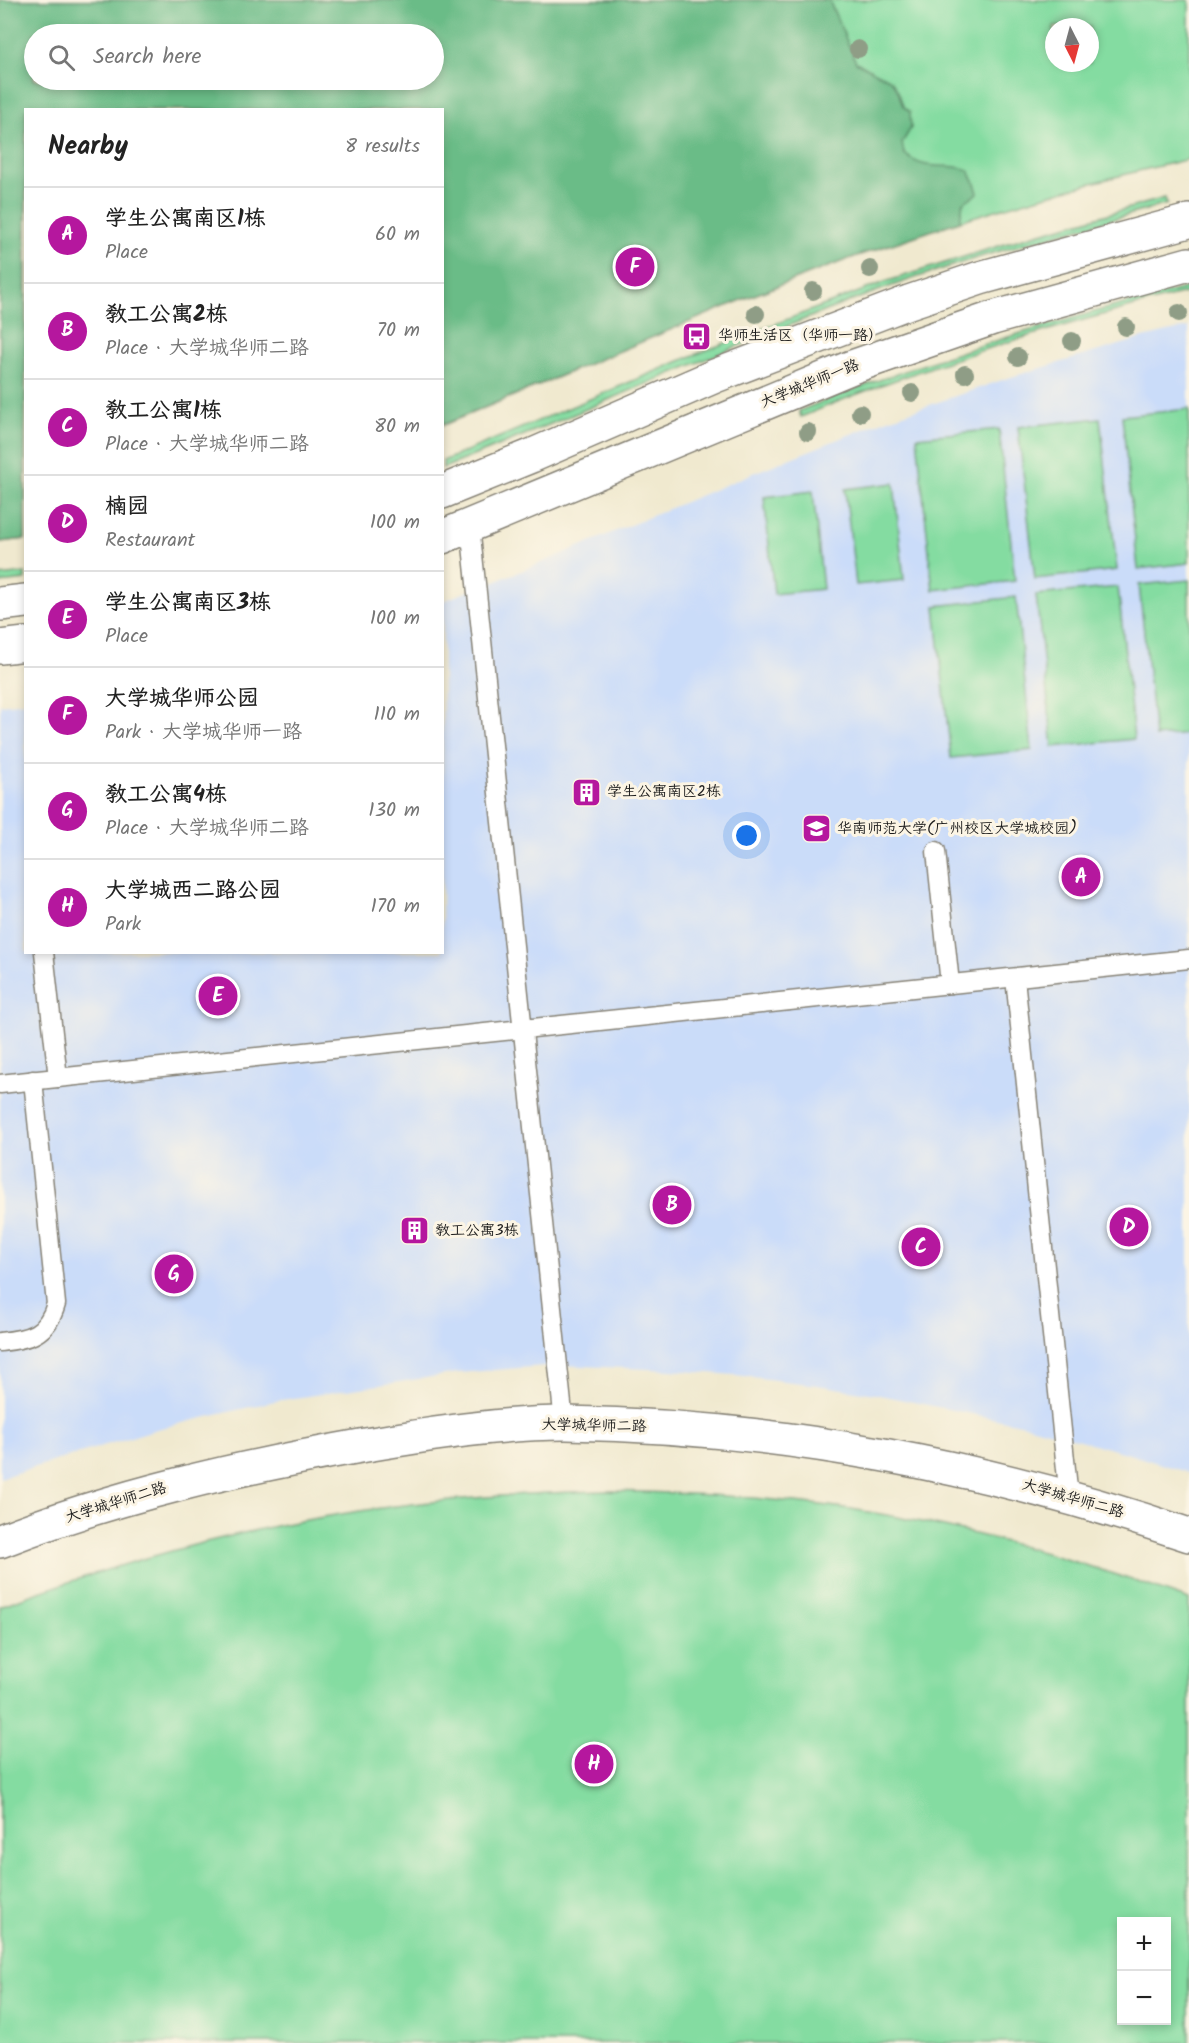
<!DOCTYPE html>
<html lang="en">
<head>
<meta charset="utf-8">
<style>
  :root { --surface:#fff; --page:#f2f2f2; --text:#222; --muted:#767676; --line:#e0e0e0; --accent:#b5179e }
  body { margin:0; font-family:Kalam,"LXGW WenKai TC",sans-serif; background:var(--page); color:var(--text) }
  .controls { position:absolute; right:18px; bottom:18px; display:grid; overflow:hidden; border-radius:0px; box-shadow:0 3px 9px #0003 }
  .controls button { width:54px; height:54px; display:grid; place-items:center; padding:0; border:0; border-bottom:2px solid var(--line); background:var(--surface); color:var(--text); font:30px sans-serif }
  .compass { position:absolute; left:1045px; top:18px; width:54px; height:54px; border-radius:50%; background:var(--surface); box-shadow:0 3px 9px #0003; rotate:174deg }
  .you { position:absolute; left:747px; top:836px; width:21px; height:21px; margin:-15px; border:4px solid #fff; border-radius:50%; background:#1a73e8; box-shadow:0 0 0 9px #1a73e833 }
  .badge { display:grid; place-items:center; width:39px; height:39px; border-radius:50%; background:var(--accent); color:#fff; font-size:20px; font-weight:700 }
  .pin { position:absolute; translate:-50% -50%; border:3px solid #fff; box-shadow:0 2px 6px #0006 }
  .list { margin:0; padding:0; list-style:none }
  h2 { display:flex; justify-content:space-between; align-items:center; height:78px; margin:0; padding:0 24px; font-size:26px }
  h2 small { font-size:20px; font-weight:400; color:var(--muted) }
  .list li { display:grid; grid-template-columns:39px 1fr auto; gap:18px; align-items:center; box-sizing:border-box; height:96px; padding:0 24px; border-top:2px solid var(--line) }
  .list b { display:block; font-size:22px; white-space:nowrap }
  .list p { margin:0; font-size:20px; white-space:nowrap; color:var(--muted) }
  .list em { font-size:20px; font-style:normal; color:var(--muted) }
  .icon { flex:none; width:33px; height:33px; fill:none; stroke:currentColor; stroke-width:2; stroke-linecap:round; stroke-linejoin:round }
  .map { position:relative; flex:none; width:1189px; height:2043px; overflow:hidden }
  .search { position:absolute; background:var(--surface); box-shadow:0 3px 9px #0003; left:24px; top:24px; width:420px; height:66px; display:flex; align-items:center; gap:15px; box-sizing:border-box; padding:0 21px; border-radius:33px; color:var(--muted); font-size:22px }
  .panel { position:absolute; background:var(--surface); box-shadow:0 3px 9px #0003; left:24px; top:108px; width:420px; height:846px; border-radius:0px }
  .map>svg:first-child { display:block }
</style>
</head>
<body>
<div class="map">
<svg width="1189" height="2043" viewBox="0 0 1189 2043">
  <rect width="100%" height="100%" fill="#fcf5e5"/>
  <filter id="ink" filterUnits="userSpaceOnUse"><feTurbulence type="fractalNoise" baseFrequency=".0167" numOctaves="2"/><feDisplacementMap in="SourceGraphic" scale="12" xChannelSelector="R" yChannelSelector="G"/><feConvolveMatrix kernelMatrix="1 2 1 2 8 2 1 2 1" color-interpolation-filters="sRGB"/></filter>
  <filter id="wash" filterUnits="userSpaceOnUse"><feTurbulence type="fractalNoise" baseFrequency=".008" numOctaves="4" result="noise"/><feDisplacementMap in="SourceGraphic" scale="24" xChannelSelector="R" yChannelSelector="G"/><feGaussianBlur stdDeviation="1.35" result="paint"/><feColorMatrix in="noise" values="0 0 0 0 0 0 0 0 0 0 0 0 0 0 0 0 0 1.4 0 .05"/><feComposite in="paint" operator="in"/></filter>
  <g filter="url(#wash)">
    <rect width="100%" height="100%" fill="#f0e9cf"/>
    <polygon fill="#cadcf9" points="1189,327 1189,1473 1129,1454 1030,1426 875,1394 817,1385 735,1375 671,1370 558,1365 458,1373 275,1401 157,1429 0,1478 0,705 25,702 26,952 442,952 443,601 529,568 751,474 886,420 1008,378 1143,338"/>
    <g fill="#84dca1" stroke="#507c5e" stroke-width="1.5" fill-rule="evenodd">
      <path d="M0,0H1189V159C1076,185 963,217 854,257C714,307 580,370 443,425L442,110H26L25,539L0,542ZM1054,27H1090V63H1054ZM34,34H434V80H34Z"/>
      <path d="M1165,198L1167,204C1069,231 971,257 875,292C729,346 587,411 443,468V461L694,355L885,282L1030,236Z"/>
      <path d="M1189,287V292C1057,325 926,364 801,417L799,411C926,359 1057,320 1189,287Z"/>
      <polygon points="1189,409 1189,563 1138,569 1122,416"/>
      <polygon points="1100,418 1117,570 1035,579 1018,427"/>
      <polygon points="999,429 1015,581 933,590 917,437"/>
      <polygon points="894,483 904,580 856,585 845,489"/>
      <polygon points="813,491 823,589 774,594 764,497"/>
      <polygon points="25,573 25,580 0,583 0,576"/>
      <polygon points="1189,580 1189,734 1155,737 1139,585"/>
      <polygon points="1118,587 1134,739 1053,747 1036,595"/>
      <polygon points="1016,597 1032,750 951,758 935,606"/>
      <path d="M610,1491C690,1493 771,1497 851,1509C966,1527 1079,1560 1189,1600V2043H0V1606C107,1567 216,1535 329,1516C422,1500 516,1493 610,1491ZM1122,1922H1166V2020H1122Z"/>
    </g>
    <path fill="#6bbc87" stroke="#446c52" stroke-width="1.5" fill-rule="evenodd" d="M0,0H829L856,62L891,80L898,91L903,106L910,112L911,128L902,143L904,153C925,174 947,161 968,170L974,180L978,193L963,203L960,221L854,257L749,297L443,425L442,110H26L25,539L0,542ZM34,34H434V80H34Z"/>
  </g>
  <g filter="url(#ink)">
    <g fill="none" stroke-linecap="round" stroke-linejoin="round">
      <defs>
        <g id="lane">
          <polyline points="470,526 564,1423"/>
          <polyline points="936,851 950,984"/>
          <polyline points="44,952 58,1078"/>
          <polyline points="1015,978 1069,1498"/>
          <polyline points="0,1084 1189,959"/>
          <path d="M0,1342C29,1339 47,1335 56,1304L33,1080"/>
        </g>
        <g id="secondary">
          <polyline points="442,492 531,456 715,376 909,302 980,278 1189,221"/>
          <polyline points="442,537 852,367 993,318 1189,264"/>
          <polyline points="0,604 26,601"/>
          <polyline points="0,647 26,644"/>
          <path d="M0,1541C117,1495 242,1467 366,1445C431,1434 500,1423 566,1423C777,1426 990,1467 1189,1535"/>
        </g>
      </defs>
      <use href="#lane" stroke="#868276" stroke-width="21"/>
      <use href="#secondary" stroke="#868276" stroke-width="36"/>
      <use href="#lane" stroke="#fff" stroke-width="18"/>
      <use href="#secondary" stroke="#fff" stroke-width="33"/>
    </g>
    <g fill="#8f9d86">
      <circle cx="858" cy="49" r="9"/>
      <circle cx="870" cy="269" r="9"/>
      <circle cx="813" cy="291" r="9"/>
      <circle cx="1179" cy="313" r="9"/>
      <circle cx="756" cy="314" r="9"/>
      <circle cx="1126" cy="327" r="9"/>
      <circle cx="1072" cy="341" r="9"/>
      <circle cx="1018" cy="357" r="9"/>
      <circle cx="965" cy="374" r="9"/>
      <circle cx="912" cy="393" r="9"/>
      <circle cx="860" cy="413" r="9"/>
      <circle cx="808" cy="432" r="9"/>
    </g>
  </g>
  <defs>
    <symbol id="bus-square" viewBox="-11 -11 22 22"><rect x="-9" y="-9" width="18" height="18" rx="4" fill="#b5179e" stroke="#fcf5e5"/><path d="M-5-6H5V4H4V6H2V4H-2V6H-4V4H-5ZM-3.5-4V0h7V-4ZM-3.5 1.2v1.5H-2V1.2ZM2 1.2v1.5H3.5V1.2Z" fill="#fff"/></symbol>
    <symbol id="building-square" viewBox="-11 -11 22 22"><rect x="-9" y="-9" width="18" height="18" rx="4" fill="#b5179e" stroke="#fcf5e5"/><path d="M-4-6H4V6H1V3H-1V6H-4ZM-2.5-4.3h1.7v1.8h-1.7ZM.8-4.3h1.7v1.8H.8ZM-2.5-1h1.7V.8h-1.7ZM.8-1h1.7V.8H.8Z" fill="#fff"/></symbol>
    <symbol id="university-square" viewBox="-11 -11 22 22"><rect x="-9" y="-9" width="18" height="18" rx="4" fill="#b5179e" stroke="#fcf5e5"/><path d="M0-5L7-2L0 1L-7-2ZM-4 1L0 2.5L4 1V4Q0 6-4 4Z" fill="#fff"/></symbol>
  </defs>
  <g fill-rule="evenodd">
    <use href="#bus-square" x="680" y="320" width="33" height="33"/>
    <use href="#building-square" x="570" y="776" width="33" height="33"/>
    <use href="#university-square" x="800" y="812" width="33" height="33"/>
    <use href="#building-square" x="398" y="1214" width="33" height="33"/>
  </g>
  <g text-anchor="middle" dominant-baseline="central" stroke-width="6" stroke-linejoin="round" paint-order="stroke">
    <g font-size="15" fill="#1c1c1c" stroke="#fcf5e5" text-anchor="start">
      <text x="718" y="336">华师生活区（华师一路）</text>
      <text x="607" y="792">学生公寓南区2栋</text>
      <text x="837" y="829">华南师范大学(广州校区大学城校园)</text>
      <text x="435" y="1231">教工公寓3栋</text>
    </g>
    <g font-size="15" fill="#1c1c1c" stroke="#fcf5e5">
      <text transform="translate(810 384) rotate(-22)">大学城华师一路</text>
      <text transform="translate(594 1426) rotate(1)">大学城华师二路</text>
      <text transform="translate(1073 1499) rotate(16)">大学城华师二路</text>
      <text transform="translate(116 1503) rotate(-17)">大学城华师二路</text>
    </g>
  </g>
</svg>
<div class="controls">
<button>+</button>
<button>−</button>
</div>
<svg class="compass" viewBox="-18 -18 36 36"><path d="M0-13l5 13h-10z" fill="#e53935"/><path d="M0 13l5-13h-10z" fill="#767676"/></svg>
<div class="you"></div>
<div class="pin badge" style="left:1081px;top:877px">A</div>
<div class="pin badge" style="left:672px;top:1205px">B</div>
<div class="pin badge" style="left:921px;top:1247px">C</div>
<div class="pin badge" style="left:1129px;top:1227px">D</div>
<div class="pin badge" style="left:218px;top:996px">E</div>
<div class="pin badge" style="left:635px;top:267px">F</div>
<div class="pin badge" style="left:174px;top:1274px">G</div>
<div class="pin badge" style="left:594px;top:1764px">H</div>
<div class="search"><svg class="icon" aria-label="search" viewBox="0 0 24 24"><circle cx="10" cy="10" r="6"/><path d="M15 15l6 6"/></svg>Search here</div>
<section class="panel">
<h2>Nearby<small>8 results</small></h2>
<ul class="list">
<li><span class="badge">A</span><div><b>学生公寓南区1栋</b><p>Place</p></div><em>60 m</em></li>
<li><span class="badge">B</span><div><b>教工公寓2栋</b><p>Place · 大学城华师二路</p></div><em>70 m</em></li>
<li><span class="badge">C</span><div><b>教工公寓1栋</b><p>Place · 大学城华师二路</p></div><em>80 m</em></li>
<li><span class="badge">D</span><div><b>楠园</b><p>Restaurant</p></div><em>100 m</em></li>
<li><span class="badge">E</span><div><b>学生公寓南区3栋</b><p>Place</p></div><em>100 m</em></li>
<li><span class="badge">F</span><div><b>大学城华师公园</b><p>Park · 大学城华师一路</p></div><em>110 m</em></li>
<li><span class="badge">G</span><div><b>教工公寓4栋</b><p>Place · 大学城华师二路</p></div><em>130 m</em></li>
<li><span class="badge">H</span><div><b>大学城西二路公园</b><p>Park</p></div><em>170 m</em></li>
</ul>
</section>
</div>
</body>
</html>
